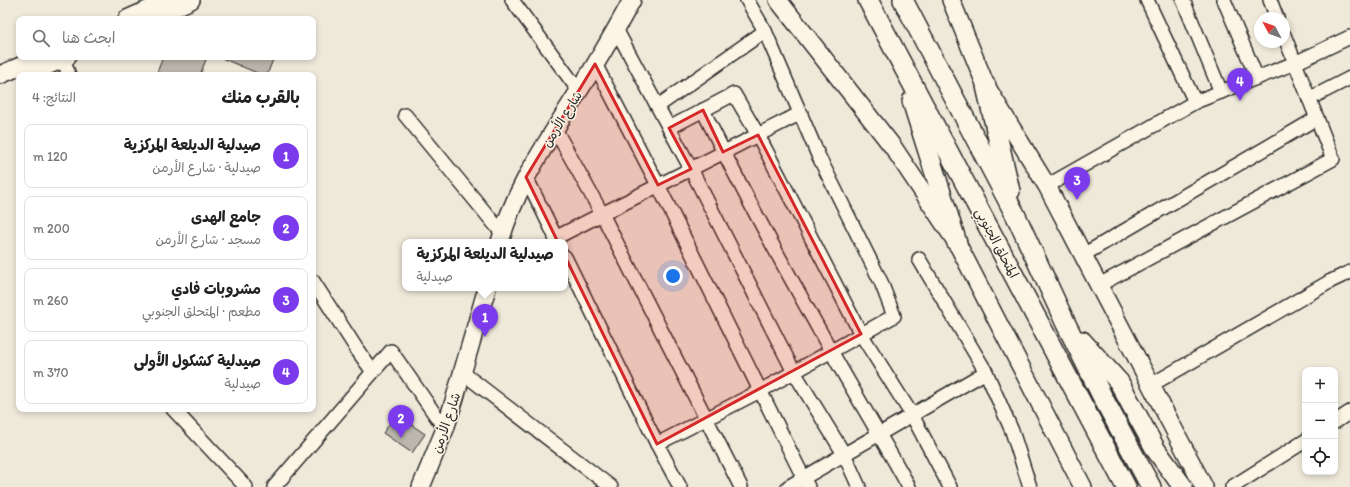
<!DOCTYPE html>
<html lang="ar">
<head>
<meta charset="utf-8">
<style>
  :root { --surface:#fff; --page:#f2f2f2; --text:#222; --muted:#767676; --line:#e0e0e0; --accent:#7c3aed }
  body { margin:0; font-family:Itim,"Playpen Sans Arabic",sans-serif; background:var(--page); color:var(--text); direction:rtl }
  .controls { position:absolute; right:12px; bottom:12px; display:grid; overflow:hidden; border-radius:8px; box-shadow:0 2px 6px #0003 }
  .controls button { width:36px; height:36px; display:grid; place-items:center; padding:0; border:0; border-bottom:1px solid var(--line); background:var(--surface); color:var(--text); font:20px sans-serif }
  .compass { position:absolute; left:1254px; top:12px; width:36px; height:36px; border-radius:50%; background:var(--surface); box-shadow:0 2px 6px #0003; rotate:311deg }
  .you { position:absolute; left:673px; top:276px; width:14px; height:14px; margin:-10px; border:3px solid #fff; border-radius:50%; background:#1a73e8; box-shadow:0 0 0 6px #1a73e833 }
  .badge { display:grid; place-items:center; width:26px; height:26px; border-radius:50%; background:var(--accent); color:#fff; font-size:13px; font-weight:700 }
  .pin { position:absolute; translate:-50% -33px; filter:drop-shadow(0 1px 2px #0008) }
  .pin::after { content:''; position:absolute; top:21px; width:14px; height:12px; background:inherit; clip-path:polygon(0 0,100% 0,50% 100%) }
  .popup { position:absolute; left:402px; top:239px; width:166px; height:52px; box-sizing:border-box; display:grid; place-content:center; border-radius:8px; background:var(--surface); filter:drop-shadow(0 1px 3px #0005); font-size:13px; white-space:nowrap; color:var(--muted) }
  .popup b { font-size:15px; color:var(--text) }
  .popup::after { content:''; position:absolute; left:50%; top:100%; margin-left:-8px; border:8px solid transparent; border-top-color:var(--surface) }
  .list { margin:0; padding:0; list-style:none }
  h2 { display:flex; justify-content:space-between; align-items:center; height:52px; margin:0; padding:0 16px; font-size:17px }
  h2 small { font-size:13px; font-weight:400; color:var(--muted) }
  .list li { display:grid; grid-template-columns:26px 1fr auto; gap:12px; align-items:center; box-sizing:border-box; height:64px; margin:0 8px 8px; padding:0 8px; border:1px solid var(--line); border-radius:8px }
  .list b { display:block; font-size:15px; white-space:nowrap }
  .list p { margin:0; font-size:13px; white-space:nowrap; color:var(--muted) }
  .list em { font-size:13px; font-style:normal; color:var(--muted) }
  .icon { flex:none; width:22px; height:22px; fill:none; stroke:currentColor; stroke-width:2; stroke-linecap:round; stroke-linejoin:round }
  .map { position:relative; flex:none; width:1350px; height:487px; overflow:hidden; direction:ltr }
  .search { position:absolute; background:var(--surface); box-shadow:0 2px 6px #0003; left:16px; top:16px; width:300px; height:44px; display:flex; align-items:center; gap:10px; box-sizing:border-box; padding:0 14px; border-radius:8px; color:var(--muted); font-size:15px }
  .panel { position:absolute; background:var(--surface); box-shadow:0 2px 6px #0003; left:16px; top:72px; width:300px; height:340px; border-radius:8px; direction:rtl }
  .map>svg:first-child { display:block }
</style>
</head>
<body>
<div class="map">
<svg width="1350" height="487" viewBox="0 0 1350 487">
  <rect width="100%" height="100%" fill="#efe9da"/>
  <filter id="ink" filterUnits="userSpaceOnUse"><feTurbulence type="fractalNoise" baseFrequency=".025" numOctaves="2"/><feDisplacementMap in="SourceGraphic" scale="8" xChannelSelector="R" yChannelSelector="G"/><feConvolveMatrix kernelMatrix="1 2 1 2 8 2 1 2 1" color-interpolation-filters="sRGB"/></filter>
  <g filter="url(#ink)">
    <g fill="#bcb7ac" stroke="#2b2b2b">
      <polygon points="163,57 207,57 200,75 156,75"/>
      <polygon points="219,57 274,57 267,75 262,75"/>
      <polygon points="396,414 425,434 412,453 383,433"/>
    </g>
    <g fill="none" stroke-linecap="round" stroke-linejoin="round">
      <defs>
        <g id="minor">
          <polyline points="512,0 579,91"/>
          <polyline points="1147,0 1195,102"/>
          <polyline points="1183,0 1221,92"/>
          <polyline points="1224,0 1257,78"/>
          <polyline points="1270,0 1277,18"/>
          <polyline points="616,29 691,169 794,372 844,454 859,487"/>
          <polyline points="63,59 69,75"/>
          <polyline points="595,64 658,185 808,487"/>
          <polyline points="1309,99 1350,78"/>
          <polyline points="658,106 765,31"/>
          <path d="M703,110C742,191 787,272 831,351C856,396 884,441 909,487"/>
          <polyline points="405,115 502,233"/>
          <polyline points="669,128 734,94 758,135 861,334 912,415 950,487"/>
          <polyline points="555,129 602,214 741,487"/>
          <polyline points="526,177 558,242"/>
          <polyline points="1047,186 1195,102 1295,63 1350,37"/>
          <polyline points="555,238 801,113"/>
          <polyline points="1083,255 1317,118"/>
          <polyline points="565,257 657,444 680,487"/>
          <polyline points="919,259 986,372 1012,431 1030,487"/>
          <polyline points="313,281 358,351 373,372"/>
          <polyline points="1099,285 1333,159 1284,35"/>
          <polyline points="463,373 611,487"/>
          <polyline points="1151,385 1331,281 1350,272"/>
          <polyline points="173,409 246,487"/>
          <polyline points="1335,422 1350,412"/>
          <polyline points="657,444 760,391 894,316 881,282 818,155 765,31 747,0"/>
          <polyline points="274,487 391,351 445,429"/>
          <polyline points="788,487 986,372"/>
          <polyline points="1232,487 1305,441"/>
        </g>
        <g id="major">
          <polyline points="778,0 893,147 957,243 1083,487"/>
          <polyline points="951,0 986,86 1047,186 1204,487"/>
          <polyline points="161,14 191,0"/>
          <polyline points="127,19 170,0"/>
          <polyline points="29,74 67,57"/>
          <polyline points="0,75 41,57"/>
          <path d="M500,242C515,188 546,144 575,97C595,66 614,33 632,0"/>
          <polyline points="421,487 445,429 454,401 487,288"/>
        </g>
        <g id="highway">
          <polyline points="868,0 1126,487"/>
          <polyline points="903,0 1016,216 1066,324 1103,398 1151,487"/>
          <polyline points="986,86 1010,191"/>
          <polyline points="912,101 957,243"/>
          <polyline points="1082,341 1119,382 1156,450 1183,487"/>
        </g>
      </defs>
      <use href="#minor" stroke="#2b2b2b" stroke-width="16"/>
      <use href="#major" stroke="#2b2b2b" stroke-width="20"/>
      <use href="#highway" stroke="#2b2b2b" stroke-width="22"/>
      <use href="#minor" stroke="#fcf5e5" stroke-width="13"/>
      <use href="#major" stroke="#fcf5e5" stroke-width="17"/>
      <use href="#highway" stroke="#fcf5e5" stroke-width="19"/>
    </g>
  </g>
  <path fill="#d62828" fill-opacity="0.2" stroke="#d62828" stroke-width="3" stroke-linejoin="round" d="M595,64L658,185L691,169L669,128L703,110L723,152L758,135L861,334L657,444L526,177Z"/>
  <g text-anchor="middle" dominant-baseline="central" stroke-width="3" stroke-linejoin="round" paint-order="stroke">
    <g font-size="13" fill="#2b2b2b" stroke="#fcf5e5">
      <text transform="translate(562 119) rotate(-58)">شارع الأرمن</text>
      <text transform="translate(997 243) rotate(62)">المتحلق الجنوبي</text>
      <text transform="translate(446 423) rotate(-71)">شارع الأرمن</text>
    </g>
  </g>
</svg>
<div class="controls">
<button>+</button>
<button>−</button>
<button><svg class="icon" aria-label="locate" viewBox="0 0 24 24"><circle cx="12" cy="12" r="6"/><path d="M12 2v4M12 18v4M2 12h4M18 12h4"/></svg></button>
</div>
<svg class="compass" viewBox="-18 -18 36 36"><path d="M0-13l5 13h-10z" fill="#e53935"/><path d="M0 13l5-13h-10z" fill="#767676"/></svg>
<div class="you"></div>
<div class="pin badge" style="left:485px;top:337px">1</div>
<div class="popup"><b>صيدلية الديلعة المركزية</b>صيدلية</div>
<div class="pin badge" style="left:401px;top:438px">2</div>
<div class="pin badge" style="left:1077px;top:200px">3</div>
<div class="pin badge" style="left:1240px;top:101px">4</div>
<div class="search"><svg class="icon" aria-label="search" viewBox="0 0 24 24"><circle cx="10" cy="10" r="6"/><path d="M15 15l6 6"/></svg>ابحث هنا</div>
<section class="panel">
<h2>بالقرب منك<small>النتائج: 4</small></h2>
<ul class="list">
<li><span class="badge">1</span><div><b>صيدلية الديلعة المركزية</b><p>صيدلية · شارع الأرمن</p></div><em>120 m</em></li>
<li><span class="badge">2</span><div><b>جامع الهدى</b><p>مسجد · شارع الأرمن</p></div><em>200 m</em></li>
<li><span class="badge">3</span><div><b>مشروبات فادي</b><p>مطعم · المتحلق الجنوبي</p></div><em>260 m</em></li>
<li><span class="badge">4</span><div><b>صيدلية كشكول الأولى</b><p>صيدلية</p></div><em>370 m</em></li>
</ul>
</section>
</div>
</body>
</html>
